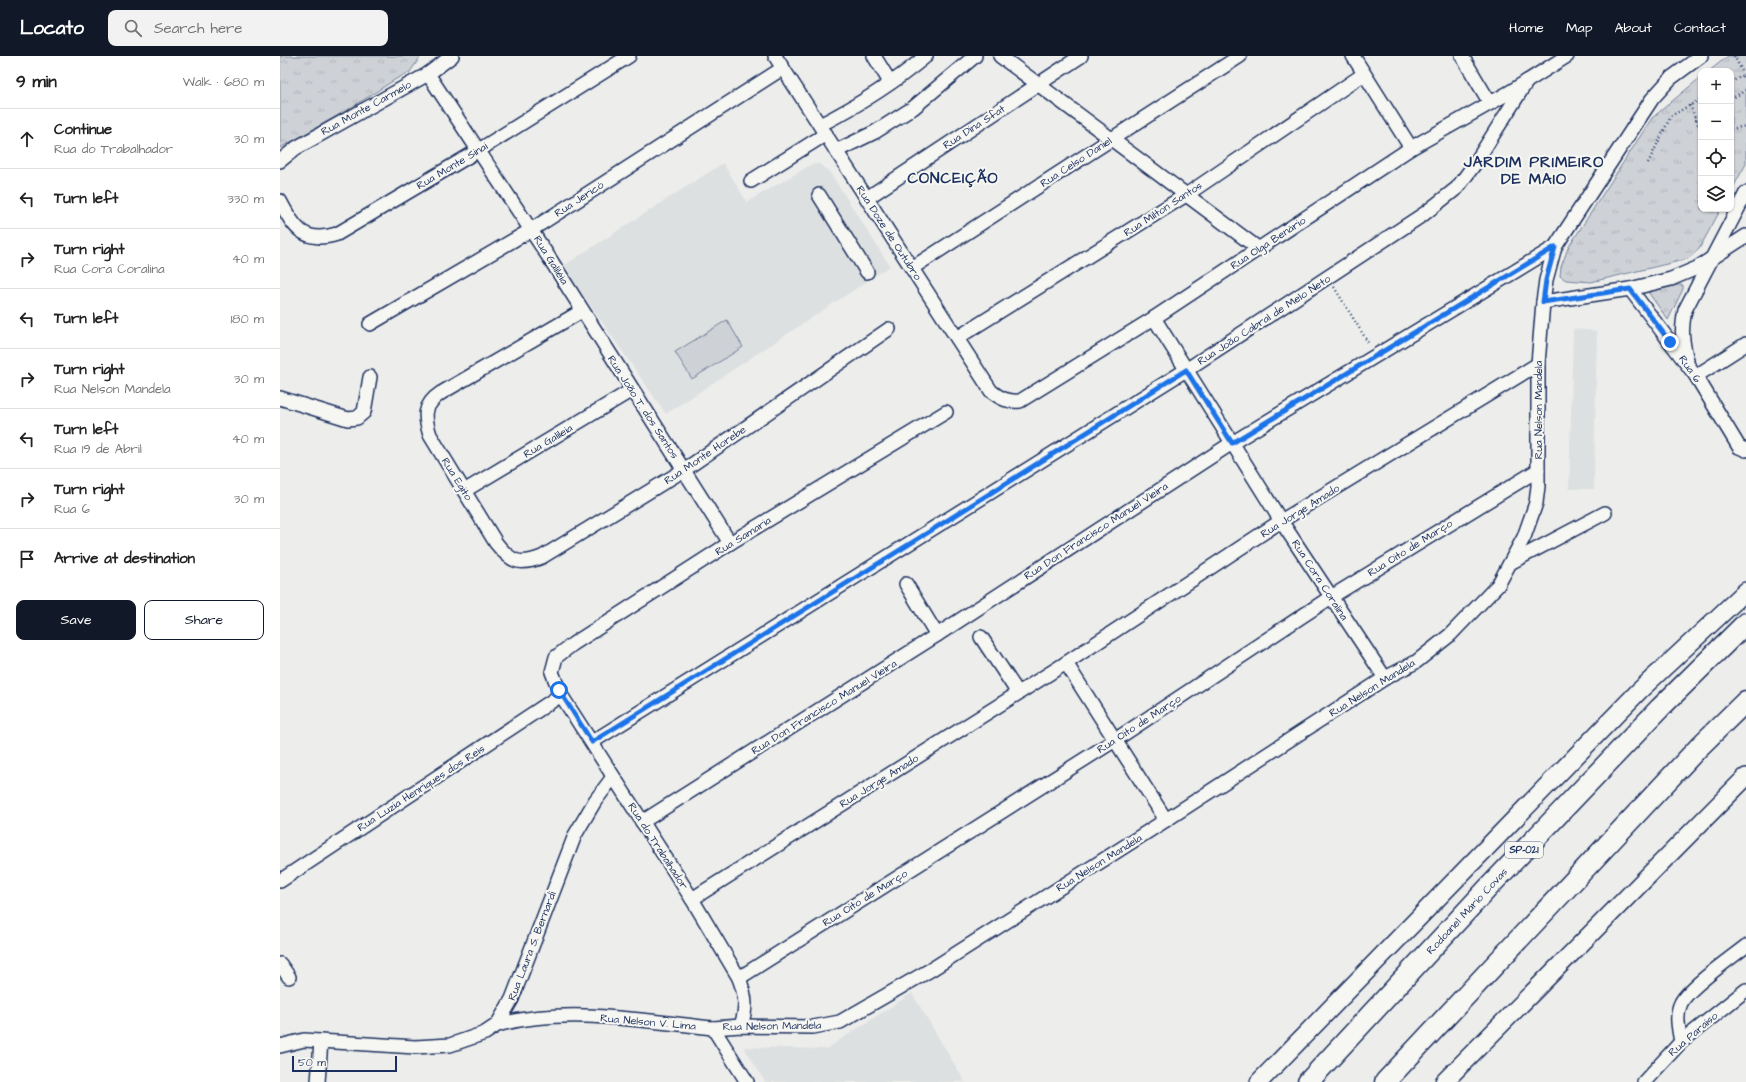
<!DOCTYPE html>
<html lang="en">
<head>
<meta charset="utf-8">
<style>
  :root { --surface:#fff; --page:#f2f2f2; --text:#222; --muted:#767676; --line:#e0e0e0; --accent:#111827 }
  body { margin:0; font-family:"Architects Daughter",sans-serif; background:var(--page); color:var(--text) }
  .controls { position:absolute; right:12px; top:12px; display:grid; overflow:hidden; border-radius:8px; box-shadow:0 1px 3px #0004 }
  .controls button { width:36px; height:36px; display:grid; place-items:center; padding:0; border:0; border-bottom:1px solid var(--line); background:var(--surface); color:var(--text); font:20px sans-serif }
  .scale { position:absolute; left:12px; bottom:10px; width:105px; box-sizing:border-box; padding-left:4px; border:2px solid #1b2f5e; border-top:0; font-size:11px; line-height:14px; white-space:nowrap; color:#1b2f5e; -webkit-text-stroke:3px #f6f6f2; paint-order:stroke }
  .stop { position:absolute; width:12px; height:12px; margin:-9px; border:3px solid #1a73e8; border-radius:50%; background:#fff }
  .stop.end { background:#1a73e8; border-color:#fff; box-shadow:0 1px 4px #0008 }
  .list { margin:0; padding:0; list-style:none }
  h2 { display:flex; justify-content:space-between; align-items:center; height:52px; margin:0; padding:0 16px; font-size:17px }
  h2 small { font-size:13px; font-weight:400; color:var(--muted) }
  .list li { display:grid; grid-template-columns:26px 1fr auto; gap:12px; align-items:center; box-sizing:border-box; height:60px; padding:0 16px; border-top:1px solid var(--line) }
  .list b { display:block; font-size:15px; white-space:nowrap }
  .list p { margin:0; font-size:13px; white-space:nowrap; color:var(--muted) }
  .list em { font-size:13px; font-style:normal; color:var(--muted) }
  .actions { display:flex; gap:8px; padding:12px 16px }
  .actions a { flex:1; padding:9px 0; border:1px solid var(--accent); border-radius:8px; text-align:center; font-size:14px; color:var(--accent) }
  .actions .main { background:var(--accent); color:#fff }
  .icon { flex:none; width:22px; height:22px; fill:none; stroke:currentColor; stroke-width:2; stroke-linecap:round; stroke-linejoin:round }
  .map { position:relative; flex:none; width:1466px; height:1026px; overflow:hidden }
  header { display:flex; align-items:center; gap:24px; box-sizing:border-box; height:56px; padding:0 20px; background:var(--accent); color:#fff }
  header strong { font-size:19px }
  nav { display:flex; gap:22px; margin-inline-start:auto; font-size:14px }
  .search { width:280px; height:36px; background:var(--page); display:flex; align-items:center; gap:10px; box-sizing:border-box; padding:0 14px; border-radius:8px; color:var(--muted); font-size:15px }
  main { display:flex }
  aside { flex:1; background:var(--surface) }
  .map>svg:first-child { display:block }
</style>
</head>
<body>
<header>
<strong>Locato</strong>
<div class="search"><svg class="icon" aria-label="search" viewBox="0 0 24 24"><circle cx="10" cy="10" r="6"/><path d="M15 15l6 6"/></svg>Search here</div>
<nav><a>Home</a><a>Map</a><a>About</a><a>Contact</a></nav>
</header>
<main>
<aside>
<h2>9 min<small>Walk · 680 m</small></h2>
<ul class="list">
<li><svg class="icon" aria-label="ahead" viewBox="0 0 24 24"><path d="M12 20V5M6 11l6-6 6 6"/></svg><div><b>Continue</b><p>Rua do Trabalhador</p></div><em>30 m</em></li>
<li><svg class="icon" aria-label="left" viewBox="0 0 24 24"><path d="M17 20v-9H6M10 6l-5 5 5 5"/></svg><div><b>Turn left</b></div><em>330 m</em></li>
<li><svg class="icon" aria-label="right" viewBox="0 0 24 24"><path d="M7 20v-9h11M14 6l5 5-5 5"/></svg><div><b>Turn right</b><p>Rua Cora Coralina</p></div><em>40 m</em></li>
<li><svg class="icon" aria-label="left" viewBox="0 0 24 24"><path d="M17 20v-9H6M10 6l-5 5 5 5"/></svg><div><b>Turn left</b></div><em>180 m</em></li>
<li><svg class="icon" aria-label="right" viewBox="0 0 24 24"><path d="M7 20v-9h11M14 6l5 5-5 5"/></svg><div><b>Turn right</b><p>Rua Nelson Mandela</p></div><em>30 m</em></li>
<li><svg class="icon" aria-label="left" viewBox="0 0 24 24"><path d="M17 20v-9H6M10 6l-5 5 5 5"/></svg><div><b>Turn left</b><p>Rua 19 de Abril</p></div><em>40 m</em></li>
<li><svg class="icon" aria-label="right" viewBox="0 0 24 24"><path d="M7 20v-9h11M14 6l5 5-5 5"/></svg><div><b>Turn right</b><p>Rua 6</p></div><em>30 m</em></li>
<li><svg class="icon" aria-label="arrive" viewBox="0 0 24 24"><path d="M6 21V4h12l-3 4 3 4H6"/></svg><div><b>Arrive at destination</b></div></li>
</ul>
<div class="actions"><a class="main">Save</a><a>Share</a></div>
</aside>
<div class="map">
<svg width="1466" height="1026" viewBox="0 0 1466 1026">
  <defs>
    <pattern id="grass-tufts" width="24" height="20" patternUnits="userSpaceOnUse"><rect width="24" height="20" fill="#ced2d7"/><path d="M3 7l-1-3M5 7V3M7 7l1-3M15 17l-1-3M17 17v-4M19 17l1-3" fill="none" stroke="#b0b5bb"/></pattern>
  </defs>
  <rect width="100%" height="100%" fill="#edeeec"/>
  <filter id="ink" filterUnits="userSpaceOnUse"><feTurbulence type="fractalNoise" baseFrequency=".025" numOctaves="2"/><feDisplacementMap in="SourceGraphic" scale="8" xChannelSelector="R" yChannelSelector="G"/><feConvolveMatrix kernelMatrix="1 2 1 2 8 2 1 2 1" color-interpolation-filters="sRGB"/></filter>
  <g filter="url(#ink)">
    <g fill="#dde0e1">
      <polygon points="443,107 467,146 532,108 540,108 549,115 610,210 386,358 283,210"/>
      <polygon points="1293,273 1317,275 1314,433 1289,433"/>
      <polygon points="632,937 685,1026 485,1026 464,991 546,993"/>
    </g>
    <g fill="url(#grass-tufts)" stroke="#74809a">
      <polygon points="0,0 141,0 130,16 116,23 69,53 0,92"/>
      <polygon points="1448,0 1466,0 1466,108 1451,135 1451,15 1429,15"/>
      <polygon points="1421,21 1421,153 1441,153 1419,193 1408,203 1311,226 1286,224 1280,220 1281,211 1288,192 1372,62"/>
      <polygon points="1398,229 1403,229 1403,233 1388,264 1368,236"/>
    </g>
    <polygon fill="#ced2d7" stroke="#74809a" points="447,264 463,291 412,323 395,296"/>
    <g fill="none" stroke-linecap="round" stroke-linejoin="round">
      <defs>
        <g id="minor">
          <path d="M495,0L711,335C721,343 728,346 740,345L874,262L1131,92L1230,36L1287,0"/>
          <polyline points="594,0 610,26"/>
          <polyline points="720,0 979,193"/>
          <polyline points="1073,0 1131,92"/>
          <polyline points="1182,0 1210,47"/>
          <polyline points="148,18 270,203 450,487"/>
          <path d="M540,69C577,50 614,27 646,0"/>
          <polyline points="556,95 595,76 633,52 695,0"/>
          <polyline points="0,105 16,92 148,18 172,0"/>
          <polyline points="471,125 546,78"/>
          <polyline points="539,139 587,216"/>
          <polyline points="587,142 801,0"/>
          <path d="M0,145C14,172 24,188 57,178L199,94L349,0"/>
          <polyline points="632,212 960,0"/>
          <polyline points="1350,233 1416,320 1459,391 1466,394"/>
          <polyline points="1263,246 1350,233 1391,223 1417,212 1466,180"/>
          <path d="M302,255L161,337C143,349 144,360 150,379L216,487C231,506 239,510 262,501L404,414L609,273"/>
          <polyline points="874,262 1001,465 1105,622"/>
          <polyline points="90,268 251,174 503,12"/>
          <polyline points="677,282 906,139 1084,18"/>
          <path d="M1407,304C1402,285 1401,274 1405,254L1466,137"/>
          <polyline points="1416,320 1466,288"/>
          <polyline points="0,342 68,363 77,362 84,356 90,321"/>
          <polyline points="184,435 352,334"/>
          <polyline points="1230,507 1325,457"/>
          <polyline points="626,528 657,579"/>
          <polyline points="701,581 738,637"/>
          <polyline points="786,607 886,764"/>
          <polyline points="312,686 906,314 1144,158 1177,132 1194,109 1247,25"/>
          <polyline points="362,766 657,579 952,387 1275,191"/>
          <polyline points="0,825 281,639"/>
          <polyline points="412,843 786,607 1001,465 1258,308"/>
          <polyline points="0,908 9,921"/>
          <polyline points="459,922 835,684 1051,541 1258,414"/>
          <path d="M217,969C285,950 364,965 433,972L467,1026"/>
          <path d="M461,970C467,951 466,941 459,922L412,843L281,639L272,616L276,601L293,588L450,487L666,356"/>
          <polyline points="433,972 461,970 533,971 560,966 652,913 886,764 1105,622 1136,606 1170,579 1218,529 1244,481 1256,447 1258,430 1258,308 1263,246 1266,224 1275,191 1372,43 1391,22 1421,0"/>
          <path d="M1401,986C1399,974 1395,959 1401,947C1408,932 1451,902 1466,890"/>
          <polyline points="0,990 24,984 135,991 170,989 205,977 217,969 232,943 295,779 315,745 333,721"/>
          <polyline points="38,1026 41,985"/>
          <polyline points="1364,1026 1401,986 1466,934"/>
        </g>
        <g id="major">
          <polyline points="979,1026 1359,635 1466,535"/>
          <polyline points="1164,1026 1466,721"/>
        </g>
        <g id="highway">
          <polyline points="1028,1026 1207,833 1380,652 1466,567"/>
          <polyline points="1105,1026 1419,691 1466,645"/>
        </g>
      </defs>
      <use href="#minor" stroke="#1b2f5e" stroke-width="16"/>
      <use href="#major" stroke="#1b2f5e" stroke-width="20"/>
      <use href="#highway" stroke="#1b2f5e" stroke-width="23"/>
      <g stroke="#1b2f5e" stroke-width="2.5" stroke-dasharray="1 3" stroke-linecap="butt">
        <polyline points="1454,0 1466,22"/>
        <polyline points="1451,26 1466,18"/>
        <polyline points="1451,43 1466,34"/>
        <polyline points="1410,49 1421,76"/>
        <polyline points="1415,64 1421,60"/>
        <polyline points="1451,73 1466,70"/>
        <polyline points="1420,95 1421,86"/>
        <polyline points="1368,107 1391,60 1421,43"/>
        <polyline points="1054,231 1089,288"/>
      </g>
      <use href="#minor" stroke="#f6f6f2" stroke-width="13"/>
      <use href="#major" stroke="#f6f6f2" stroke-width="17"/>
      <use href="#highway" stroke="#f6f6f2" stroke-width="20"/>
    </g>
  </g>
  <g fill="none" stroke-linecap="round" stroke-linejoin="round" filter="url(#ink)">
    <polyline stroke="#1a73e8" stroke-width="5" points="279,634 312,686 644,479 906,314 952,387 1275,191 1266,224 1263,246 1350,233 1390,286"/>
  </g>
  <g text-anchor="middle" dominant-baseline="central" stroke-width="4" stroke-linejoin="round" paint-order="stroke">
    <rect fill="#f6f6f2" stroke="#5d6b8a" stroke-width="1" x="1225" y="786" width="38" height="16" rx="3"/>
    <g font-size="10" font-weight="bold" fill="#1b2f5e">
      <text x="1244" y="794">SP-021</text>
    </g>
    <g font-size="11" fill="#1b2f5e" stroke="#f6f6f2">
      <text transform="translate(86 52) rotate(-29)">Rua Monte Carmelo</text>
      <text transform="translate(694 71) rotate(-33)">Rua Dina Sfat</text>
      <text transform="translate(796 106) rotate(-33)">Rua Celso Daniel</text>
      <text transform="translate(172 110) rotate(-31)">Rua Monte Sinai</text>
      <text transform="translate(299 143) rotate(-33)">Rua Jericó</text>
      <text transform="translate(883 153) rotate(-33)">Rua Milton Santos</text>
      <text transform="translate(609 177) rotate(57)">Rua Doze de Outubro</text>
      <text transform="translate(988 187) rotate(-33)">Rua Olga Benário</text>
      <text transform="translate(271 204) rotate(58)">Rua Galiléia</text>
      <text transform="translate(984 264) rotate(-33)">Rua João Cabral de Melo Neto</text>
      <text transform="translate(1410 313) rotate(55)">Rua 6</text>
      <text transform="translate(363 351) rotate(57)">Rua João T. dos Santos</text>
      <text transform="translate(1258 354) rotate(-90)">Rua Nelson Mandela</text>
      <text transform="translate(268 385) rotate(-31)">Rua Galileia</text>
      <text transform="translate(425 399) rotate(-34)">Rua Monte Horebe</text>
      <text transform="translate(177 423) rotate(58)">Rua Egito</text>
      <text transform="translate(1020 455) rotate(-32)">Rua Jorge Amado</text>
      <text transform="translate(816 475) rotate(-33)">Rua Don Francisco Manuel Vieira</text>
      <text transform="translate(463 480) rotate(-32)">Rua Samaria</text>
      <text transform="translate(1130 492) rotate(-32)">Rua Oito de Março</text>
      <text transform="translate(1040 524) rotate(57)">Rua Cora Coralina</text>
      <text transform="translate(1092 632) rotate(-32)">Rua Nelson Mandela</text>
      <text transform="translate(544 651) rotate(-32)">Rua Don Francisco Manuel Vieira</text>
      <text transform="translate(859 668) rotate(-33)">Rua Oito de Março</text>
      <text transform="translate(599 725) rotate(-32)">Rua Jorge Amado</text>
      <text transform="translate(141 732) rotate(-33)">Rua Luzia Henriques dos Reis</text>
      <text transform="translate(378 790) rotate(57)">Rua do Trabalhador</text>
      <text transform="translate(819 807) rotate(-32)">Rua Nelson Mandela</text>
      <text transform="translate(585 842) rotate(-32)">Rua Oito de Março</text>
      <text transform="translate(1187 855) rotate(-47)">Rodoanel Mário Covas</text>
      <text transform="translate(252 890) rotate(-69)">Rua Laura S. Bernardi</text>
      <text transform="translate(368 966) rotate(5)">Rua Nelson V. Lima</text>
      <text transform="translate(492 970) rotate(-1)">Rua Nelson Mandela</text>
      <text transform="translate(1413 978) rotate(-41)">Rua Paraíso</text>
    </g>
    <g font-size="15" font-weight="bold" letter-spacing="1" fill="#1b2f5e" stroke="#f6f6f2">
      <text x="1254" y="106">JARDIM PRIMEIRO<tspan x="1254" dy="17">DE MAIO</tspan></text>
      <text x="673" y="122">CONCEIÇÃO</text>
    </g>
  </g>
</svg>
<div class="controls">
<button>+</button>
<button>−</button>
<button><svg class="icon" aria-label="locate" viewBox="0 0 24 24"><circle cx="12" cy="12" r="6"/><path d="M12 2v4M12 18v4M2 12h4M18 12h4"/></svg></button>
<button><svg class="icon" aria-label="layers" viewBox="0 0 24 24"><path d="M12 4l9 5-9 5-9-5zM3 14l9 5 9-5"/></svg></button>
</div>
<div class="scale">50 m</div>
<div class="stop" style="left:279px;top:634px"></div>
<div class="stop end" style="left:1390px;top:286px"></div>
</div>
</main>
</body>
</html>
